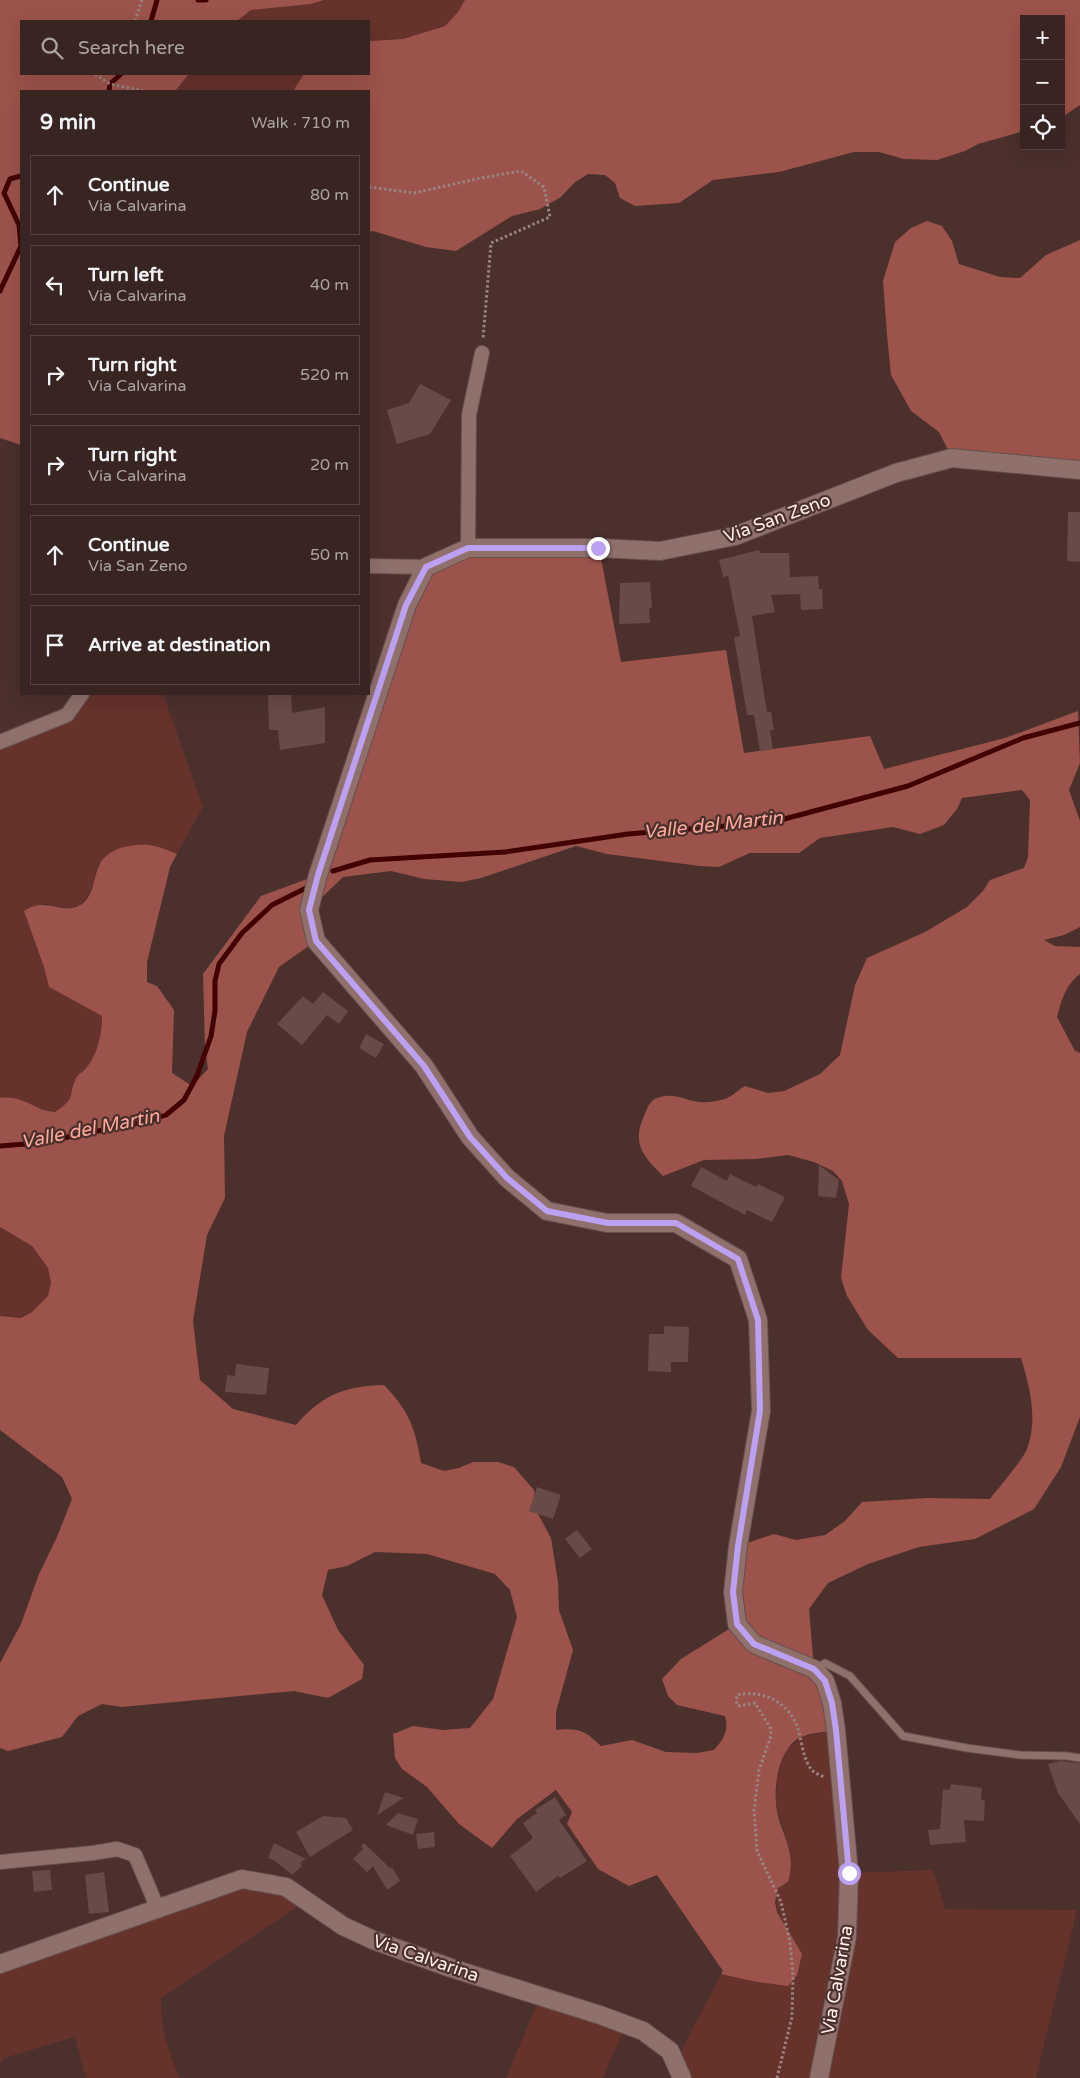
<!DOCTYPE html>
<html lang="en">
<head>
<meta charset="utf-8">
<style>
  :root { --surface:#382421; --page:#43302e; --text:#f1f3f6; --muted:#aba4a5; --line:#52413f }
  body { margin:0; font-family:"Varela Round",sans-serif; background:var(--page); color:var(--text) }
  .controls { position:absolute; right:15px; top:15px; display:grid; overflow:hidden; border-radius:0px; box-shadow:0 5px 20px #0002 }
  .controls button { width:45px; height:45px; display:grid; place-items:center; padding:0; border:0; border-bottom:1px solid var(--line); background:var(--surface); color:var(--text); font:25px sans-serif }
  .stop { position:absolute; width:15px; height:15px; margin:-11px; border:4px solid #bca0f2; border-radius:50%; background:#fff }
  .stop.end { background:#bca0f2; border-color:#fff; box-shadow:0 1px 5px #0008 }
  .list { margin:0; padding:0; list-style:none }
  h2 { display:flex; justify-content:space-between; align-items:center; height:65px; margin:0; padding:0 20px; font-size:21px }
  h2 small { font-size:16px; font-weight:400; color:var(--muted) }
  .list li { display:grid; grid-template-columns:32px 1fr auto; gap:15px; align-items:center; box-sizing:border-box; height:80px; margin:0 10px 10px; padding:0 10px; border:1px solid var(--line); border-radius:0px }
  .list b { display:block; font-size:19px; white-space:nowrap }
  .list p { margin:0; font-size:16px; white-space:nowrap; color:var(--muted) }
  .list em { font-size:16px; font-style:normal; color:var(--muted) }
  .icon { flex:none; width:28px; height:28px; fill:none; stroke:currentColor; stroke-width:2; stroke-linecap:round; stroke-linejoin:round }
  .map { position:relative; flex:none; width:1080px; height:2078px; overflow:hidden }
  .search { position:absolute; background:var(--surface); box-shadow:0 5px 20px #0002; left:20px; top:20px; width:350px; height:55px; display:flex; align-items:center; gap:12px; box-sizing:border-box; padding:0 18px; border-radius:0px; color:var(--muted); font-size:19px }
  .panel { position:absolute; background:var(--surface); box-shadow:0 5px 20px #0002; left:20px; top:90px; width:350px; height:605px; border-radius:0px }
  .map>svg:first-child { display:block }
</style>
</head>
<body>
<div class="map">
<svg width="1080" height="2078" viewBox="0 0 1080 2078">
  <rect width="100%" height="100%" fill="#4b302c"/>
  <g fill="#66322c">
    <polygon points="324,0 465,0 458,12 445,26 403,39 369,41 369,21 237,21 251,10 311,4"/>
    <polygon points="189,74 304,74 293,91 175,91"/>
    <path d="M82,694H163L203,807L177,854L153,846L99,865C88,903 84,915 42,903L44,967L49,987L102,1016C102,1033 98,1053 87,1067C83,1071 79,1073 76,1078C67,1098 77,1097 55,1112L31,1106L24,1100L0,1098V739L50,724Z"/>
    <polygon points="0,1227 32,1246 48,1268 51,1283 48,1296 32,1312 21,1318 0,1316"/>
    <path d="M836,1730L849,1873L933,1870L945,1909L1077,1910L1036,2078H683L679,2055L721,1974L752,1981L790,1931C778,1914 774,1909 778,1888L788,1882L790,1851L776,1803L777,1778L781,1764L786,1751L802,1737Z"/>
    <path d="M244,1881L306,1901L161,1998C161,2031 167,2048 180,2078H86L75,2037L4,2058L0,2064V1964Z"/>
    <polygon points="539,1999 627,2022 603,2078 506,2078"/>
  </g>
  <g fill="#9c534b" fill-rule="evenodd">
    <polygon points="0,0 324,0 311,4 251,10 237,21 21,21 21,74 189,74 175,91 21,91 21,445 0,438"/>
    <polygon points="465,0 1080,0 1080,105 1061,118 1061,19 1024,19 1024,131 978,144 965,151 937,160 904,159 879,152 854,152 779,172 713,180 679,203 635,206 620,198 615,183 605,175 588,174 574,183 561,197 540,209 512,216 456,251 426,247 373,231 369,232 369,91 293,91 304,74 369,74 369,41 403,39 445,26 458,12"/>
    <polygon points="927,221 942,226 952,241 959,264 1000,277 1020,278 1046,255 1080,240 1080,469 952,458 939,432 911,411 891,375 887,335 883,281 895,242 911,228"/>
    <path d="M468,548H599L621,662L726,650L744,753L870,736L884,769L1005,738L1078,711L1080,763L1069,790L1080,821V927L1064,935L1044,940L1055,946L1080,947V974C1066,984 1061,1001 1057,1017L1075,1051L1080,1053V1417L1061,1467L1034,1509L975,1539L919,1547L868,1564L828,1583L809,1609L814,1669L836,1730C825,1732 811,1733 801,1737C780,1747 774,1782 776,1803C778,1832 798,1848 788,1882L778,1888L775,1902L777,1912L802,1954L797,1975L788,1986L752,1981L721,1974L723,1971L657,1875L629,1886L598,1869L567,1824L572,1812L556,1790L517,1819L492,1848L459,1824L427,1787L402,1769L395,1758L393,1734L413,1726L443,1730L470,1728L493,1699L517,1617L510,1590L495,1574L427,1554L375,1552L347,1566L328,1570L322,1595L338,1630L364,1665L362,1679L328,1698L294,1691L122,1707L102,1704L78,1716L62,1737L8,1751L0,1748V1663L21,1624L39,1574L57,1537L72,1499L62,1477L0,1430V1316L21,1318L32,1312L48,1296L51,1283L48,1268L32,1246L0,1227V1098C25,1095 32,1110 55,1112C77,1097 67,1098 76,1078C79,1073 84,1071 87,1067C98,1053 102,1033 102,1016L49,987L44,967L24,911C47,895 62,917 82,904C94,895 93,879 99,866C106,847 137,842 155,846C163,848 170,851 177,854L170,867L147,962V982L157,986L174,1010L172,1073L192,1086L208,1069L205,1048L203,974L261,896L318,875L426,567ZM1022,790L1030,800L1028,857L1024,868L990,880L983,891L967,907L925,932L867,958L855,985L840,1055L820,1074L784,1091L768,1093L745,1086C739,1089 735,1094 729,1097C723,1101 706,1103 699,1102C682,1100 675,1092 657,1098C649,1101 647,1109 644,1116C631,1144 644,1157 663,1176L704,1160L757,1159L788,1155L814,1162L833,1171L842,1181L849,1204L841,1278L847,1296L868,1330L898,1358H1021C1030,1387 1038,1420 1027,1449C1022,1461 999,1487 990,1499L927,1498L862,1502L845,1521L825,1535L796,1540L774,1534L738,1546L737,1624L681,1659L662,1679L668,1696L677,1705L725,1716C729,1730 724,1739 714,1750L697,1753L666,1752L632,1740L601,1746C584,1730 579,1728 556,1730V1712L573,1650L559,1610L558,1582L551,1538L537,1512L534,1490L514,1467L498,1462H473L459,1468L444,1471L421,1463C415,1427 409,1411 384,1385C344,1386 322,1395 296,1425L233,1409L200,1380L193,1321L207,1235L225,1198L224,1136L247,1032L279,967L316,941L309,910L343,877L391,871L424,879L462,882L481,878L576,846L607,854L700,866L719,867L750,853H799L820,838L893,827L920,834L944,825L957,809L962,798Z"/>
  </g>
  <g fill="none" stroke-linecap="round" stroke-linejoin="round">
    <g stroke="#420001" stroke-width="5">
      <polyline points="198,0 206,0"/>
      <polyline points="151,21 157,0"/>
      <polyline points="109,91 110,84 121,74"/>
      <polyline points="0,291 21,246 19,225 4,193 10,179 21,176"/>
      <polyline points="333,871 370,860 505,852 628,834 773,822 908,786 1023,738 1080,723"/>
      <polyline points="0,1146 38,1143 148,1121 166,1115 184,1100 197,1076 211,1036 215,1011 215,981 219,964 242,933 272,905 306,888"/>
    </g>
  </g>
  <g fill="#684a46">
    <polygon points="420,384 451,400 430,434 397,444 387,410 409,403"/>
    <polygon points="1068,512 1080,512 1080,562 1067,561"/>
    <polygon points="759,550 760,553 789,553 790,577 818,576 819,589 822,589 823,609 801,610 800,594 771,595 775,612 752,616 767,712 771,712 774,730 770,730 773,749 760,751 754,715 747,715 734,637 740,636 728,576 723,577 719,560"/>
    <polygon points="650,582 652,608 649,608 650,623 619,624 620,583"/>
    <polygon points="268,694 291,694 292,713 325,707 325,743 280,750 278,730 269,730"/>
    <polygon points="323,992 348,1011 339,1024 327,1015 302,1045 277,1024 303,996 313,1004"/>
    <polygon points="366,1034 384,1044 376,1058 359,1048"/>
    <polygon points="819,1165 839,1180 836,1198 818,1196"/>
    <polygon points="701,1167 727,1181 730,1174 756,1187 758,1184 785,1197 772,1222 747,1210 745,1215 691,1186"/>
    <polygon points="664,1326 689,1327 688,1362 671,1362 671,1372 648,1371 649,1334 664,1334"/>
    <polygon points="236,1364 269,1368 266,1395 225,1392 227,1375 235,1376"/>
    <polygon points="537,1487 561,1495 553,1519 529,1511"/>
    <polygon points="577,1530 592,1549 580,1558 565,1539"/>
    <polygon points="1060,1761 1080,1763 1080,1824 1058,1793 1048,1764"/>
    <polygon points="951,1784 982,1788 981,1799 985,1801 984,1821 964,1820 966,1842 930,1845 928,1830 940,1829 943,1789 950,1790"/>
    <polygon points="385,1792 404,1798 377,1815"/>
    <polygon points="555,1797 566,1815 559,1820 587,1861 560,1878 558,1876 536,1892 510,1856 533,1838 523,1823 537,1813 535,1810"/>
    <polygon points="398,1813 418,1819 413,1835 386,1825"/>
    <polygon points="323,1816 346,1818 353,1830 310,1857 296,1832"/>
    <polygon points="434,1832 435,1847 418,1849 416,1834"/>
    <polygon points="274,1843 306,1859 300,1863 302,1866 292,1875 275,1861 268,1858"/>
    <polygon points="364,1843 390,1868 392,1867 400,1881 387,1890 373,1866 367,1872 353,1859 363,1849 361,1846"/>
    <polygon points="50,1870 52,1890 34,1892 32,1871"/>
    <polygon points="104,1872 109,1912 89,1914 85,1875"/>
  </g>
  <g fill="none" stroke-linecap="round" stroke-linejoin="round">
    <defs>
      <polyline id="service" points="815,1669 825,1663 850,1676 903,1736 967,1748 1020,1755 1067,1756 1080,1758"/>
      <g id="minor">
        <polyline points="468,548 469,415 482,353"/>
        <polyline points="369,566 426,567"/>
        <polyline points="0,742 67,715 82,694"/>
        <polyline points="0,1862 93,1853 117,1849 135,1855 158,1909"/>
      </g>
      <g id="tertiary">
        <polyline points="0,1964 242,1879 286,1887 343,1926 373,1940 451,1968 600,2015 643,2031 670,2051 682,2078"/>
        <polyline points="819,2078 847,1937 849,1873 836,1730 832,1703 825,1681 814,1669 754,1644 737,1624 733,1592 738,1546 761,1411 758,1320 738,1259 676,1223 607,1223 547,1211 507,1178 470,1137 424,1066 316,941 309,910 318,875 407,605 426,567 468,548 599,548 660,551 735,536 896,473 952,458 1080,470"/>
      </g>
    </defs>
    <use href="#service" stroke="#664f4c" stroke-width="9"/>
    <use href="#minor" stroke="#664f4c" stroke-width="16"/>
    <use href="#tertiary" stroke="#664f4c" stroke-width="20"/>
    <g stroke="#998481" stroke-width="3" stroke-dasharray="2.5 2.5" stroke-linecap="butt">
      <polyline points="135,21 142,0"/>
      <polyline points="95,74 110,84 144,91"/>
      <polyline points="369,187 414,193 481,178 521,171 544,187 550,217 491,243 483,339"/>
      <path d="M777,2078L792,2017L793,1976L790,1942L781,1902L757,1851L754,1811L759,1770L771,1736V1729L755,1703L738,1706L736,1701L737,1695C763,1689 790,1703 798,1729C802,1742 803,1758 811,1769C814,1773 820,1775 824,1777"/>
    </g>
    <use href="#service" stroke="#8f706b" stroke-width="7"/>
    <use href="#minor" stroke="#8f706b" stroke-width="14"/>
    <use href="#tertiary" stroke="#8f706b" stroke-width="18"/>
  </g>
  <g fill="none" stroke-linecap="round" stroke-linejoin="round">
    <polyline stroke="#bca0f2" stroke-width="6" points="598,548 468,548 426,567 406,605 318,875 309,910 316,941 424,1066 470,1137 507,1178 547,1211 608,1223 676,1223 738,1259 758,1320 760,1411 738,1546 733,1592 737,1624 754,1644 814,1669 825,1681 832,1703 836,1730 849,1873"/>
  </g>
  <g text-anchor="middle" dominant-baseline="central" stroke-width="4.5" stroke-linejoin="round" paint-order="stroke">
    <g font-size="18" fill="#feefed" stroke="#4b302c">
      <text transform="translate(777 518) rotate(-20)">Via San Zeno</text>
      <text transform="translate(426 1958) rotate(19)">Via Calvarina</text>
      <text transform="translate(837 1980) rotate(-80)">Via Calvarina</text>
    </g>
    <g font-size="19" font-style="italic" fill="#ffa99e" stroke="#4b302c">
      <text transform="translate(713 825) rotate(-6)">Valle del Martin</text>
      <text transform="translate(90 1129) rotate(-11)">Valle del Martin</text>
    </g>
  </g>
</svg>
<div class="controls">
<button>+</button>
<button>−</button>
<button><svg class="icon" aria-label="locate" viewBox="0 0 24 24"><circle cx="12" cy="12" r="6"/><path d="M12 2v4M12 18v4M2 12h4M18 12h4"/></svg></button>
</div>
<div class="stop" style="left:849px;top:1873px"></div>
<div class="stop end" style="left:598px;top:548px"></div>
<div class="search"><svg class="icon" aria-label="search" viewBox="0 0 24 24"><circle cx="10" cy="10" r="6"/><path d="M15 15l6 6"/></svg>Search here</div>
<section class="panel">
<h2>9 min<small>Walk · 710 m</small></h2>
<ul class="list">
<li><svg class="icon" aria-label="ahead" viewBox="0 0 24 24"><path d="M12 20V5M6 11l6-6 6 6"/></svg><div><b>Continue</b><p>Via Calvarina</p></div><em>80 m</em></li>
<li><svg class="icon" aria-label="left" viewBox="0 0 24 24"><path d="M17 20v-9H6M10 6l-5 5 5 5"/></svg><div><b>Turn left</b><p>Via Calvarina</p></div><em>40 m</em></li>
<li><svg class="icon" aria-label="right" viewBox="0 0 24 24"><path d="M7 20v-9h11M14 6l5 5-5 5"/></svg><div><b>Turn right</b><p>Via Calvarina</p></div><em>520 m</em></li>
<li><svg class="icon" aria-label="right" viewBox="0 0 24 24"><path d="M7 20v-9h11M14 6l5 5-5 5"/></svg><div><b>Turn right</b><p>Via Calvarina</p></div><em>20 m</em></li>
<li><svg class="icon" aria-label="ahead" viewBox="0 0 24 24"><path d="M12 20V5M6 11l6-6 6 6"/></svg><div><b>Continue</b><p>Via San Zeno</p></div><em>50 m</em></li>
<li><svg class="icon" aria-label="arrive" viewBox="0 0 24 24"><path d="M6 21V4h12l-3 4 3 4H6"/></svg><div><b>Arrive at destination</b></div></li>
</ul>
</section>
</div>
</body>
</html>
